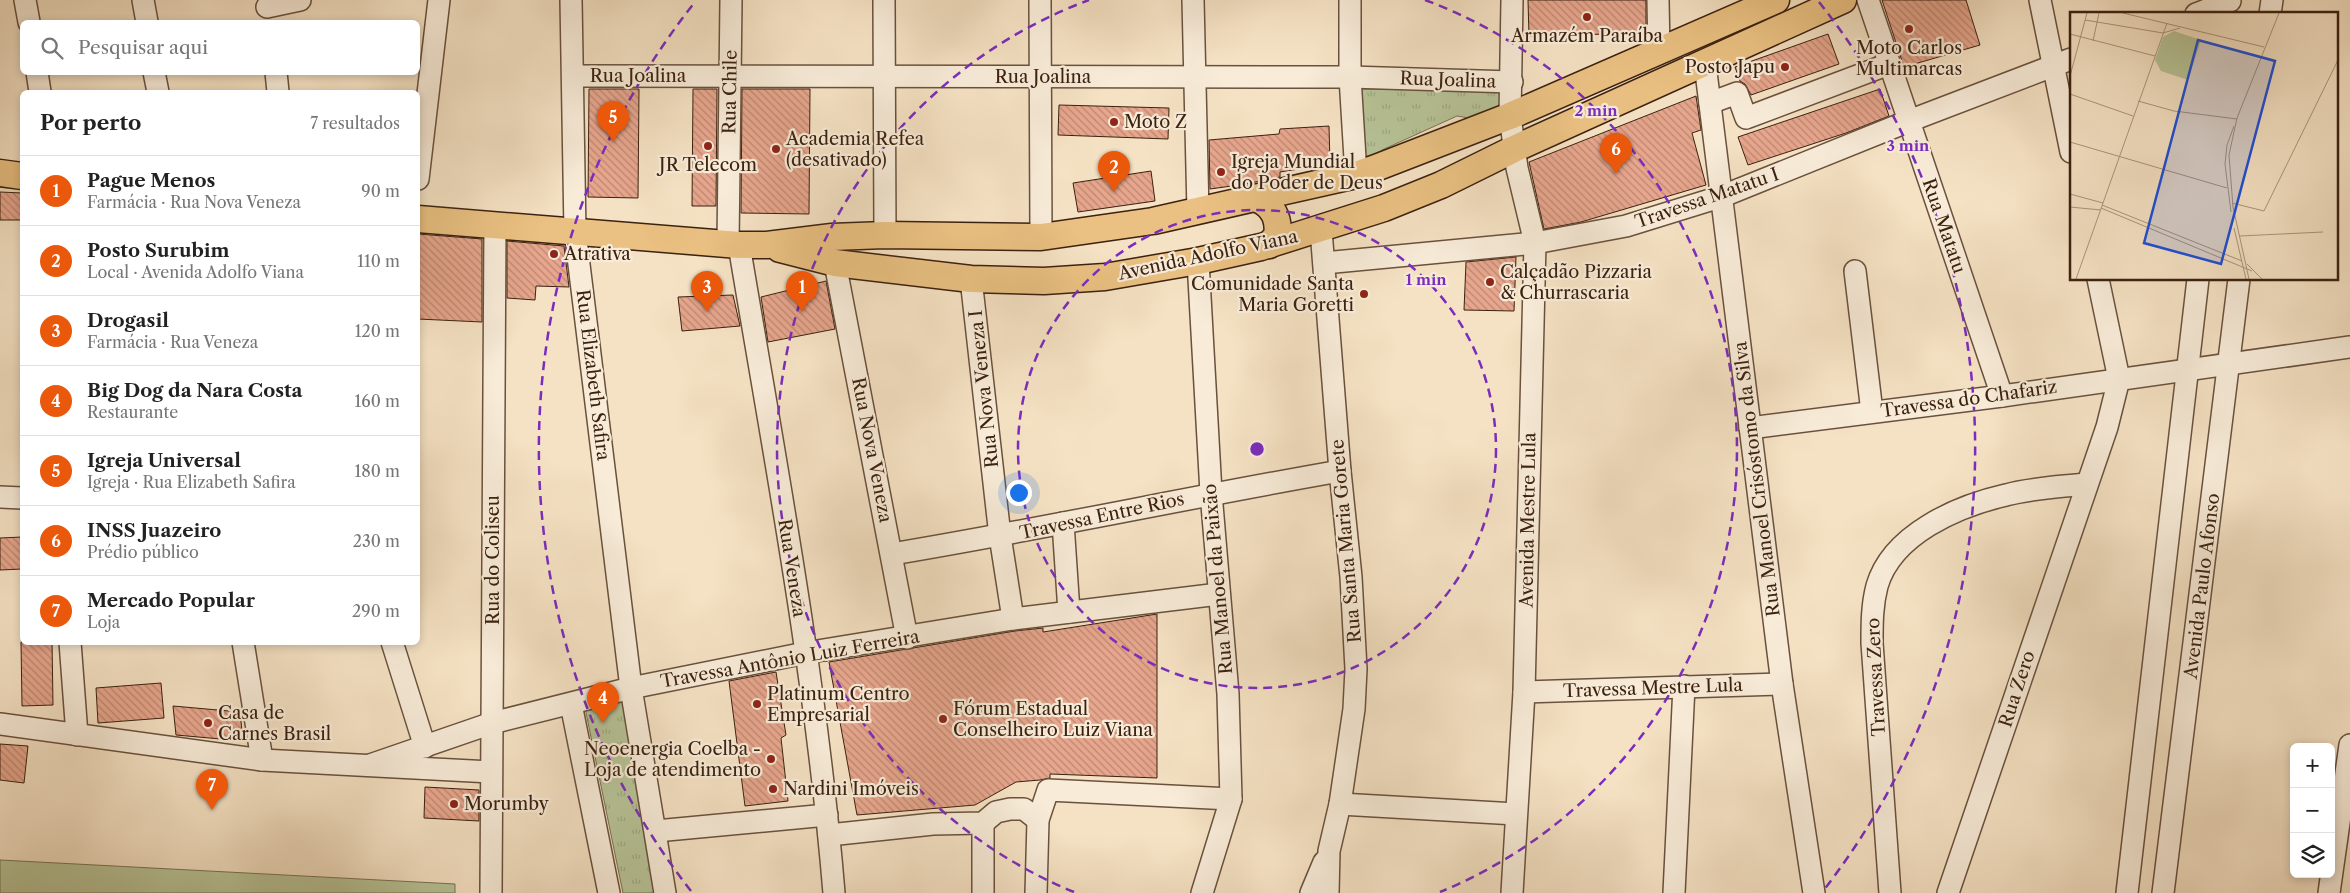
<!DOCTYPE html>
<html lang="pt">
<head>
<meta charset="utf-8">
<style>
  :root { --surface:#fff; --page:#f6f6f6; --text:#222; --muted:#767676; --line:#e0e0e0; --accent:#ea580c }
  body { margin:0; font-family:"Libre Caslon Text",serif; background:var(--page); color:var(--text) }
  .controls { position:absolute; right:15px; bottom:15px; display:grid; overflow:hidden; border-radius:8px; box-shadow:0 2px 8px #0003 }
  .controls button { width:45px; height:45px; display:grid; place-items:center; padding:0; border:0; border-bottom:1px solid var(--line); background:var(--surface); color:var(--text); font:25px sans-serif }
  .you { position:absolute; left:1018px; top:492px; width:18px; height:18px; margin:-12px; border:4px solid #fff; border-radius:50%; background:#1a73e8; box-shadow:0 0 0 8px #1a73e833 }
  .badge { display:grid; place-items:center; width:32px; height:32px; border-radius:50%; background:var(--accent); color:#fff; font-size:16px; font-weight:700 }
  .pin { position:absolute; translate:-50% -41px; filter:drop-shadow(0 1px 2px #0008) }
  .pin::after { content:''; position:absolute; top:26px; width:18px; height:15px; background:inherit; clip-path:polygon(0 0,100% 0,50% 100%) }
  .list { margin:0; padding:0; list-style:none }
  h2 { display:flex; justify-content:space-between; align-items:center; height:65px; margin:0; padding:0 20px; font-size:21px }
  h2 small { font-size:16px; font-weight:400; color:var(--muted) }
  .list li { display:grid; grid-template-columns:32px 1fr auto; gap:15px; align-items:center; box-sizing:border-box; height:70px; padding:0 20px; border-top:1px solid var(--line) }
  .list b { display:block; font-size:19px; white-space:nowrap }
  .list p { margin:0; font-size:16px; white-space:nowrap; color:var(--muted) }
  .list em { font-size:16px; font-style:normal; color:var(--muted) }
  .icon { flex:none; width:28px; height:28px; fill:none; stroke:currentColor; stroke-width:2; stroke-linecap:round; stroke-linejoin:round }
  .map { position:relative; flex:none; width:2350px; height:893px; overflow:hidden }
  .search { position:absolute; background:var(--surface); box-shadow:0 2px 8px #0003; left:20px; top:20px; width:400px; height:55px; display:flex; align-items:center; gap:12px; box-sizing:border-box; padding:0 18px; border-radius:8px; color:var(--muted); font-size:19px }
  .panel { position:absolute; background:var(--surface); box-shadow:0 2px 8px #0003; left:20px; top:90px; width:400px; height:555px; border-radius:8px }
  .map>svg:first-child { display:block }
</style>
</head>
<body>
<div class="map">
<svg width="2350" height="893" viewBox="0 0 2350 893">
  <defs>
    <pattern id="park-tufts" width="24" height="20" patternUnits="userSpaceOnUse" patternTransform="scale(1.25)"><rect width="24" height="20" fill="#b7c498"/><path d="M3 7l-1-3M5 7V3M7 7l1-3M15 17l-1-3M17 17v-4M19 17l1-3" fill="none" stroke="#9ea882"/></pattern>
    <pattern id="building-back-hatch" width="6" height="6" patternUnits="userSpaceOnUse" patternTransform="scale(1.25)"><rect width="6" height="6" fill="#e7a68d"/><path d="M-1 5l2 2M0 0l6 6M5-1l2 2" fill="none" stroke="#bc8772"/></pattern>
  </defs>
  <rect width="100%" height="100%" fill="#f5e2c4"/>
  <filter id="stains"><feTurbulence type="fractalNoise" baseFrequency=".004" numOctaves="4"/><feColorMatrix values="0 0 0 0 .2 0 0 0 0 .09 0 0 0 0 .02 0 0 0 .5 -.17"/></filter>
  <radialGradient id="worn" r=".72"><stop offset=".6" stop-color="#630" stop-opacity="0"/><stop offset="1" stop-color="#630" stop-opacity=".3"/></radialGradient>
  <g fill="url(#park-tufts)" stroke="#797254">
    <polygon points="1362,89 1497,90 1502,96 1503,105 1475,119 1457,116 1382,150 1372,160 1359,162 1357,92"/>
    <polygon points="622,686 656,893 623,893 582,693"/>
  </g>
  <polygon fill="#b7c498" stroke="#797254" points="0,860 455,884 455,893 0,893"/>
  <g fill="url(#building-back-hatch)" stroke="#3b2110">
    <polygon points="1528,0 1646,0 1646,33 1529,36"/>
    <polygon points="1882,0 1966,0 1980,45 1904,67"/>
    <polygon points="1828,34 1839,64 1751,95 1745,84 1740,81 1735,67"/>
    <polygon points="589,89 639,89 638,198 588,197"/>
    <polygon points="693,89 717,89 716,206 692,206"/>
    <polygon points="742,89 810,89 809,214 741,213"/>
    <polygon points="1880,89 1889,116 1846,133 1748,165 1738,137"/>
    <polygon points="1696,96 1701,130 1692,133 1706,185 1581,222 1544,229 1529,162"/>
    <polygon points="1059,105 1169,108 1168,139 1058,135"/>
    <polygon points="1329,126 1330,164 1280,172 1280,177 1246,184 1210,189 1209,140 1279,134 1280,129"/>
    <polygon points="1151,171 1155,201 1078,212 1073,183"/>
    <polygon points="0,192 22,193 22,220 0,220"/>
    <polygon points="418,234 482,239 482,322 418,319"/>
    <polygon points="507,241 564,246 569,287 536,286 535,300 507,298"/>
    <polygon points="1516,257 1514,311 1464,310 1466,262"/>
    <polygon points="826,281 835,329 768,342 761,297"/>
    <polygon points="733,295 740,326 682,331 678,297"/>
    <polygon points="22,537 22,569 0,570 0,538"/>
    <polygon points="1157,614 1157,778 1050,774 1050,778 1040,780 1016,782 975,805 857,815 829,662 1015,631 1043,628 1043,632"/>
    <polygon points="21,642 52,642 53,705 22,706"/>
    <polygon points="776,672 786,735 781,738 788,801 745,806 729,681"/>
    <polygon points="161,683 164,718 98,723 96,688"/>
    <polygon points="173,706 240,712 243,741 176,735"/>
    <polygon points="0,744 28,746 24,783 0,780"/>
    <polygon points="425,787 479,790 479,821 424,818"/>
  </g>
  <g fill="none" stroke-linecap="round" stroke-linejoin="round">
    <defs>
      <g id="minor">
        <polyline points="25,0 29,22"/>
        <polyline points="143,0 147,22"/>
        <polyline points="571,0 575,232 631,688 665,893"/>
        <polyline points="884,0 885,235"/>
        <polyline points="1040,0 1041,237"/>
        <polyline points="1193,0 1198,212"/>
        <polyline points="1350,0 1350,77 1356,175"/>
        <polyline points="1512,0 1510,116 1517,168 1535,243 1524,692 1512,893"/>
        <polyline points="1658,0 1659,52"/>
        <polyline points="1868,0 2002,396"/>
        <polyline points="2040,0 2071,152"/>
        <polyline points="267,7 300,0"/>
        <polyline points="2196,14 2230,1"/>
        <polyline points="2270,14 2272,0"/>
        <polyline points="1705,64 1782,684 1814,893"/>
        <polyline points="37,72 40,92"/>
        <polyline points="154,72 158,92"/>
        <polyline points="276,72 278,92"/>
        <polyline points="573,76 1350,77 1512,82"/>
        <polyline points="1710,103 1737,93 1746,118 1889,64"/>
        <polyline points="418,179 439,0"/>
        <polyline points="1321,230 1340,471 1351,577 1356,669 1354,709 1340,804 1329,851 1328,893"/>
        <polyline points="728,244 731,0"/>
        <path d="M739,245C775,460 816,675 834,893"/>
        <polyline points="1198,261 1211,493 1228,694 1231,799 1202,893"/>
        <polyline points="835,263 907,638"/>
        <polyline points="1324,263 1535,243 1626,226 1723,196 1909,121 2071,59"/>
        <polyline points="1855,271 1872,412"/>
        <polyline points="971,279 1000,536 1013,619"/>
        <polyline points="1750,428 2002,396 2350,347"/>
        <polyline points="0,497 22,498"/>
        <polyline points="1063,523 1069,612"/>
        <path d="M892,554C1042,529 1191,497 1340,471"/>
        <polyline points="70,642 77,735"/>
        <polyline points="243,642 262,760"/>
        <polyline points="392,642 425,747"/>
        <polyline points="1524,692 1782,684"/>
        <polyline points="571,704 609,893"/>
        <polyline points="0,724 262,760 491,772"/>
        <polyline points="370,765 492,723 631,688 805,653 1013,619 1219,594"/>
        <polyline points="1340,804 1516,814"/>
        <polyline points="656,831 827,815"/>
        <polyline points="829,835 933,824 983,823 996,812 1010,809 1024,809 1038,820"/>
        <polyline points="491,893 495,226"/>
        <polyline points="983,893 983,823"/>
        <polyline points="1036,893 1038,820 1048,790 1231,799"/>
        <polyline points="1311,893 1324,862"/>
        <polyline points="1674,893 1684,686"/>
        <path d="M1890,893L1872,643C1872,623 1872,605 1877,586C1892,534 1958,506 2006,495C2031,488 2059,487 2085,484"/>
        <polyline points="1948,893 2107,427 2119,379 2098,279"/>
        <polyline points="2127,893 2198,279"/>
        <polyline points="2163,893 2239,279"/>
        <polyline points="2329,893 2350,745"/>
      </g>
      <g id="major">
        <polyline points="0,173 22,176"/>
        <path d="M1255,198C1272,204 1280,218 1277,236L1269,245"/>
        <polyline points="418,219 739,245 767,245 832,237 885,235 1041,237 1153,221 1356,175 1373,169 1510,116 1776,0"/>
        <polyline points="780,249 835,263 971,279 1044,281 1105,277 1198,261 1261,247 1384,208 1441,185 1514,149 1843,0"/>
      </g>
    </defs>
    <use href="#minor" stroke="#6a513d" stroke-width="24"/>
    <use href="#major" stroke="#3b2110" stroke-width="29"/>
    <use href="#minor" stroke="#f8ecd9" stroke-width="21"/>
    <use href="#major" stroke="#eac182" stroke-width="26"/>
  </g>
  <g fill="none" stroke="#7b2cbf" stroke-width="2.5" stroke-dasharray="9 6">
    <circle cx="1257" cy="449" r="239"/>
    <path d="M1074 892A479 479 0 0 1 1089 0M1425 0A479 479 0 0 1 1440 892"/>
    <path d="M691 891A718 718 0 0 1 695 2M1819 2A718 718 0 0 1 1823 891"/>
  </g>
  <g fill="#8f2418" stroke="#f8ecd9" stroke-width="2">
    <circle cx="1587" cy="17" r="5"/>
    <circle cx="1909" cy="29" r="5"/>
    <circle cx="1785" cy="67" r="5"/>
    <circle cx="1114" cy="122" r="5"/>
    <circle cx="708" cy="146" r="5"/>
    <circle cx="776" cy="149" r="5"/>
    <circle cx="1221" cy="172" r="5"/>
    <circle cx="554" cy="254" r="5"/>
    <circle cx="1490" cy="282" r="5"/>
    <circle cx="1364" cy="294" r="5"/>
    <circle cx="757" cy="704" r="5"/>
    <circle cx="943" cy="719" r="5"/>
    <circle cx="208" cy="723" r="5"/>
    <circle cx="771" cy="759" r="5"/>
    <circle cx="773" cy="789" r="5"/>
    <circle cx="454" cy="804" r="5"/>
  </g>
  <g text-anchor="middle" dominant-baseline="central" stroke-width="4.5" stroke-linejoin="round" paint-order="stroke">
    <g font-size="18" fill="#3b2110" stroke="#f8ecd9" text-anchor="start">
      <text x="1587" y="36" text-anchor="middle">Armazém Paraíba</text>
      <text x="1909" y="48" text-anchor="middle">Moto Carlos<tspan x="1909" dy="21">Multimarcas</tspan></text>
      <text x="1775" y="67" text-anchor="end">Posto Japu</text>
      <text x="1124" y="122">Moto Z</text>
      <text x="786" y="139">Academia Refea<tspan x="786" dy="21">(desativado)</tspan></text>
      <text x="1231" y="162">Igreja Mundial<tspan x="1231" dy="21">do Poder de Deus</tspan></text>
      <text x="708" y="165" text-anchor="middle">JR Telecom</text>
      <text x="564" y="254">Atrativa</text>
      <text x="1500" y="272">Calçadão Pizzaria<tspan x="1500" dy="21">&amp; Churrascaria</tspan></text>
      <text x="1354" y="284" text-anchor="end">Comunidade Santa<tspan x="1354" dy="21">Maria Goretti</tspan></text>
      <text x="767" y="694">Platinum Centro<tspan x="767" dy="21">Empresarial</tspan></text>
      <text x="953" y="709">Fórum Estadual<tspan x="953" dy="21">Conselheiro Luiz Viana</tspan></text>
      <text x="218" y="713">Casa de<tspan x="218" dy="21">Carnes Brasil</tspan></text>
      <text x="761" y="749" text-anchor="end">Neoenergia Coelba -<tspan x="761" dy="21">Loja de atendimento</tspan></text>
      <text x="783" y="789">Nardini Imóveis</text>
      <text x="464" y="804">Morumby</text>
    </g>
    <g font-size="18" fill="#3b2110" stroke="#f8ecd9">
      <text x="638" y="76">Rua Joalina</text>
      <text x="1043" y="77">Rua Joalina</text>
      <text transform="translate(1448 80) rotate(2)">Rua Joalina</text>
      <text transform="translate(730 92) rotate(-89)">Rua Chile</text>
      <text transform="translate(1707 198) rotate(-19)">Travessa Matatu I</text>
      <text transform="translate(1944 226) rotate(71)">Rua Matatu</text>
      <text transform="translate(1208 255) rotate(-12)">Avenida Adolfo Viana</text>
      <text transform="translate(593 375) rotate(83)">Rua Elizabeth Safira</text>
      <text transform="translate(984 389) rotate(-96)">Rua Nova Veneza I</text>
      <text transform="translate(1969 399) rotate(-8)">Travessa do Chafariz</text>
      <text transform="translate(872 450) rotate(79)">Rua Nova Veneza</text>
      <text transform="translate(1757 479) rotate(-97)">Rua Manoel Crisóstomo da Silva</text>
      <text transform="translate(1102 516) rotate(-12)">Travessa Entre Rios</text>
      <text transform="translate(1528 520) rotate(-89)">Avenida Mestre Lula</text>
      <text transform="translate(1346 541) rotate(-95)">Rua Santa Maria Gorete</text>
      <text transform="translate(493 560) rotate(-90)">Rua do Coliseu</text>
      <text transform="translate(792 568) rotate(81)">Rua Veneza</text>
      <text transform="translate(1218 579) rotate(-95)">Rua Manoel da Paixão</text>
      <text transform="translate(2202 586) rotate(-83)">Avenida Paulo Afonso</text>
      <text transform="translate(790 659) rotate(-10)">Travessa Antônio Luiz Ferreira</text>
      <text transform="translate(1876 677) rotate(-93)">Travessa Zero</text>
      <text transform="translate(1653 688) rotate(-2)">Travessa Mestre Lula</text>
      <text transform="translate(2017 689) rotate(-72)">Rua Zero</text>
    </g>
  </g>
  <g transform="translate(2070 12)">
    <rect width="268" height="268" fill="#f5e2c4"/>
    <path d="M104,19L131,28L118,68L91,59L85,48L93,25Z" fill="#b7c498"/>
    <path fill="none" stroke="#ab957c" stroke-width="1" d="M53,1L194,35M15,8L93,21L110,16M0,22L85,44M23,29L29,1M0,64L17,1M0,82L63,104M68,89L104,99L167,107M0,130L157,176M0,182L33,191M162,191L194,199L268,48M32,193L172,249M0,195L31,198M31,196L182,259M161,200L155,152L157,133L164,114M164,216L176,267M170,224L253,220M177,252L192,267M6,267L97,11M179,267L163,195L159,143L167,106L209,1"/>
    <path fill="#1d4ed8" fill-opacity="0.15" stroke="#1d4ed8" stroke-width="2.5" d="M128,28L205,49L151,252L74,231Z"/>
    <rect width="268" height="268" fill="none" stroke="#3b2110" stroke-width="2.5"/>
  </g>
  <circle cx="1257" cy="449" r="8" fill="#7b2cbf" stroke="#f8ecd9" stroke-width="2.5"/>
  <g font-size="15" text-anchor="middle" font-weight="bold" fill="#7b2cbf" stroke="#f8ecd9" stroke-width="4.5" stroke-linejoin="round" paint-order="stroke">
    <text x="1596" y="116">2 min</text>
    <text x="1908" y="151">3 min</text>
    <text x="1426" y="285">1 min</text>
  </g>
  <rect width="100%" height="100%" filter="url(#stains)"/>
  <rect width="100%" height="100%" fill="url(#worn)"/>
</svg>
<div class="controls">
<button>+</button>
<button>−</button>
<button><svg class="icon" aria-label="layers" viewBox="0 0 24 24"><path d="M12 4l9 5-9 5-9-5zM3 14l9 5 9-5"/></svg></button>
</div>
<div class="you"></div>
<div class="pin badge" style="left:802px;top:312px">1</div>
<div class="pin badge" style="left:1114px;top:192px">2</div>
<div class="pin badge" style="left:707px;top:312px">3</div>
<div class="pin badge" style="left:603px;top:723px">4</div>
<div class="pin badge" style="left:613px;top:142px">5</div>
<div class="pin badge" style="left:1616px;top:174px">6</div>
<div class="pin badge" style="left:212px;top:810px">7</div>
<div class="search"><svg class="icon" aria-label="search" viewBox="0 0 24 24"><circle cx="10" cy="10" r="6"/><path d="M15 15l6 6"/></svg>Pesquisar aqui</div>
<section class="panel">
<h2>Por perto<small>7 resultados</small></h2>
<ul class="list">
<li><span class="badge">1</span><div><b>Pague Menos</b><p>Farmácia · Rua Nova Veneza</p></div><em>90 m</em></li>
<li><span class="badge">2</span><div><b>Posto Surubim</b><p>Local · Avenida Adolfo Viana</p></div><em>110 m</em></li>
<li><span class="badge">3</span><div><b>Drogasil</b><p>Farmácia · Rua Veneza</p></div><em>120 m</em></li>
<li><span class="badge">4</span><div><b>Big Dog da Nara Costa</b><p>Restaurante</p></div><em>160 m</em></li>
<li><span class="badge">5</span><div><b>Igreja Universal</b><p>Igreja · Rua Elizabeth Safira</p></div><em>180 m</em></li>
<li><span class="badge">6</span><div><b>INSS Juazeiro</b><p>Prédio público</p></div><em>230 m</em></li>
<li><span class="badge">7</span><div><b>Mercado Popular</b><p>Loja</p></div><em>290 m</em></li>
</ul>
</section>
</div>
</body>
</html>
